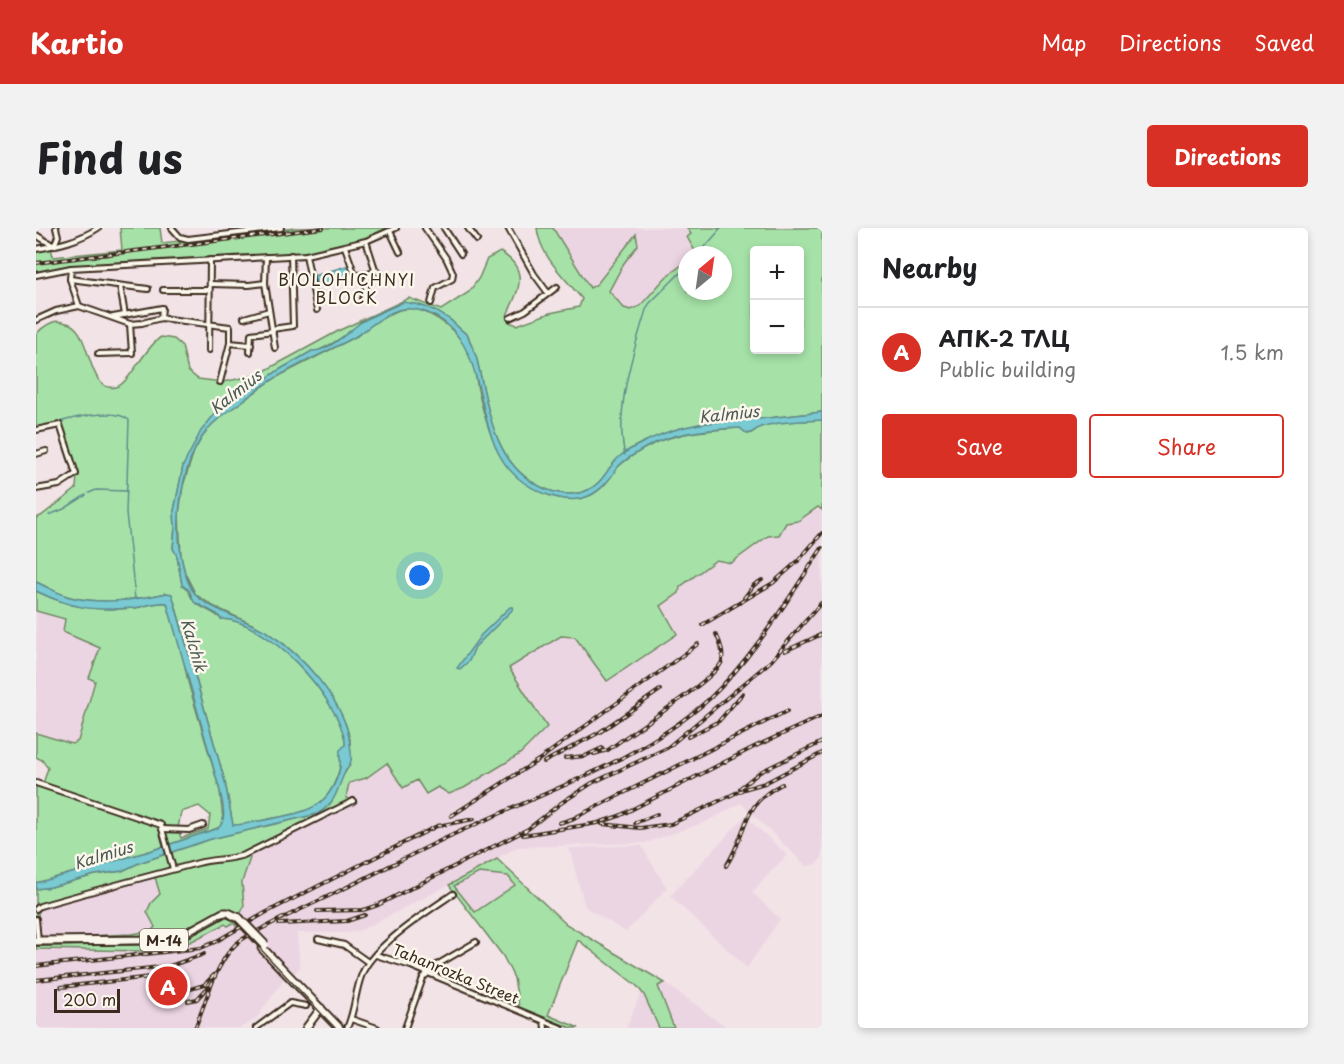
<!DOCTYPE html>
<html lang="en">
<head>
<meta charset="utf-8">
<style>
  :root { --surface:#fff; --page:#f2f2f2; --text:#202124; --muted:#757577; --line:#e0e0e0; --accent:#d93025 }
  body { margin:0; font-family:"Playpen Sans",sans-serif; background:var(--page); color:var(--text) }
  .controls { position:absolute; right:18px; top:18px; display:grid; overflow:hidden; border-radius:6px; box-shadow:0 3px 9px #0003 }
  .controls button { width:54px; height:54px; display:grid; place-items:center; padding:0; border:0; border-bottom:2px solid var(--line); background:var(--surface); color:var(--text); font:30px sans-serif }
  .compass { position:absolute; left:642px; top:18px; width:54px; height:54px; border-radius:50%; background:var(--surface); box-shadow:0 3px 9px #0003; rotate:29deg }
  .scale { position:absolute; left:18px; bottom:15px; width:66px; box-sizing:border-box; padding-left:6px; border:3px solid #3b2a1e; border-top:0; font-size:16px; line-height:21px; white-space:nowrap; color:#3b2a1e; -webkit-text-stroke:4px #fbf7ec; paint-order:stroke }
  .you { position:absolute; left:384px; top:348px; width:21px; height:21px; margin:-15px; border:4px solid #fff; border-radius:50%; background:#1a73e8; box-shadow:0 0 0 9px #1a73e833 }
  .badge { display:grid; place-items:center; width:39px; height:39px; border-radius:50%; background:var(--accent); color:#fff; font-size:20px; font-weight:700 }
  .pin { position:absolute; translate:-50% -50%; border:3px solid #fff; box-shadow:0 2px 6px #0006 }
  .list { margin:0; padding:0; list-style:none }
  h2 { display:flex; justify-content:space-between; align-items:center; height:78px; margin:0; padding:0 24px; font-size:26px }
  h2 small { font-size:20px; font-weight:400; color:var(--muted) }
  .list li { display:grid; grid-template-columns:39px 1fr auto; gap:18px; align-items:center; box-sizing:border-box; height:90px; padding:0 24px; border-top:2px solid var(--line) }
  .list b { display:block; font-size:22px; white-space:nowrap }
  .list p { margin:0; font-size:20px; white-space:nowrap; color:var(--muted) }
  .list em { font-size:20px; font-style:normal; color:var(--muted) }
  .actions { display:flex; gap:12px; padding:18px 24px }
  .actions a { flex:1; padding:14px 0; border:2px solid var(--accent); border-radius:6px; text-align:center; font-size:21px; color:var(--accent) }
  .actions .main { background:var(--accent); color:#fff }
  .map { position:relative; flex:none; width:786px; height:800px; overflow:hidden; border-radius:6px }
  header { display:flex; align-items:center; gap:36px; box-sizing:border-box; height:84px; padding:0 30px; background:var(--accent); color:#fff }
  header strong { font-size:28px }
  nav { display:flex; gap:33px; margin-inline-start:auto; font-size:21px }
  .intro { display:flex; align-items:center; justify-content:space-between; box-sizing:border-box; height:144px; padding:0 36px }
  h1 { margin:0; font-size:42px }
  .button { padding:15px 27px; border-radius:6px; background:var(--accent); color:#fff; font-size:21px; font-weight:700 }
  main { display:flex; gap:36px; padding:0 36px }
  aside { flex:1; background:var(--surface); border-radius:6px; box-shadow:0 3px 9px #0003 }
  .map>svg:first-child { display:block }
</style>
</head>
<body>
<header>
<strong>Kartio</strong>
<nav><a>Map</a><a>Directions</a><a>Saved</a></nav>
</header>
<div class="intro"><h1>Find us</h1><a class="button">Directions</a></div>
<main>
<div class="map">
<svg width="786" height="800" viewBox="0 0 786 800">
  <rect width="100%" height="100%" fill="#f2e3e7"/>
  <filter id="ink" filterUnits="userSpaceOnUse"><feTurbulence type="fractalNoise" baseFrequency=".0167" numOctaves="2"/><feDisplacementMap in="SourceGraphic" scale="12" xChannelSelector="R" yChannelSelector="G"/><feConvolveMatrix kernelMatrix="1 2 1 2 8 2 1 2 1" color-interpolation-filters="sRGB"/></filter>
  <g filter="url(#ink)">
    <g fill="#ecd5e3">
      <polygon points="517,0 651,0 655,6 652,9 660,26 651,27 651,32 630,49 604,78 595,82 588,80 573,64 588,35 602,17 600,7 561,56 553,60"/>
      <polygon points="782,279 786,282 786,629 781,636 770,638 705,575 670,594 609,615 482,619 413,657 325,702 312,705 261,705 264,740 257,747 224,710 216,714 249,750 220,791 204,800 0,800 0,721 154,714 189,696 197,695 201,699 209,693 204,687 208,678 206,654 214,630 212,626 320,575 310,570 313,555 330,550 351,534 381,552 402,559 428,560 484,526 511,499 473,440 526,408 539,409 571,453 625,378 643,365 644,359 680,332 696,334 732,308 743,307 750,295 762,293"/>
      <polygon points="0,383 30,391 27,404 64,420 53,450 59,453 42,513 36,516 0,505"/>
      <polygon points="709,588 751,627 716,664 744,691 711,740 634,668"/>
      <polygon points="605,617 631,660 590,704 549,679 533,620"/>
      <polygon points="443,645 473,649 479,657 439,685 418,658"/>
      <polygon points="119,649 124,666 115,675 119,699 115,703 96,706 5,710 2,685 5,680"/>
      <polygon points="629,755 666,781 666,782 692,800 638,800 622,757"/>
      <polygon points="605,765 608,767 623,800 590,800"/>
    </g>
    <g fill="#a6e2a8" stroke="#708663" stroke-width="1.5" fill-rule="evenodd">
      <polygon points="84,0 124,0 126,15 260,0 360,0 330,13 270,27 35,40 0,47 0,22 15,19 17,29 86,22"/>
      <path d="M501,0H517L554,60L561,56L600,6L602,17L588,35L573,63L588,80L595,82L604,78L630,49L651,33V63H687V27H659L660,25L651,9L655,6L651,0H786V184L723,191L711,184C695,196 673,193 654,198C639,201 621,208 606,215C597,219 587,225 580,233C571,243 565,256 552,262C539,268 526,267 512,262C457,241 453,181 441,132C439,123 434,116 432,107L424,102L415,92L380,76L325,94L313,105L297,115L280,124L276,123L243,142L177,188L147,238L138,283L139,299L137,320L141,328L146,356C154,363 153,367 158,373C165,381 178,383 185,391C231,391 297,466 309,508C311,517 307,527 305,535C295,577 278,584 238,590C225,592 211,598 197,597L189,554L137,369L131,365C99,372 66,377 34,369C22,366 12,359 0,354V290L5,288L40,261L41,246L25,196L0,201V108C3,101 10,97 17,94C21,92 26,94 31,95C56,100 50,166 80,159C93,156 109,119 125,109L138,111L146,118L152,143L162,151L187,154L221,147L304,102L373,70L405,82L433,64L443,50L451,31L464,24C494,41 483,62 471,87L473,94L481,97L514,85L543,79L546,71C529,49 504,29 501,0ZM718,22H764V122H718Z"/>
      <path d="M375,80C402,86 425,104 435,131C439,140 440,152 442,162C451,201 462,240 500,261C518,272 547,277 564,261C572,254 576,243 584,237C592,230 605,222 615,217C643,204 673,202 704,200L712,206C718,205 718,202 724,199C736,192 771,193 786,192V282L782,279L762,293L750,295L743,307L732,308L695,335L680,332L644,359L643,365L625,378L641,406L571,453L539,409L525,408L473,440L511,499L484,526L428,560L413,566L402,559L390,566L381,552L367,560L351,535L330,550L313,555L310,570L320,574L213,626L214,630L206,654L208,678L204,687L194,682L187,681L144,703L120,709L0,712V661L15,659L59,647L86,643L103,635L175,611L281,586L314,537V511L310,497L301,478L278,446L248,416L220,398L177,378L160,367L149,345L145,329L143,286L147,258L158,223L171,201L184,189L239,150L321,108L339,93L363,82ZM119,649L124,666L115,675L111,684L119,699L115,703L96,706L5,710L2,685L5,680Z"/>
      <path d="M0,363C36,380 58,383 98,380C108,379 121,373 131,375L147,428L152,454L184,563L187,592L186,597L182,600L114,623L0,655V554L7,556L12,540L6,532L0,529V505L36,516L42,513L59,453L53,450L64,420L27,404L29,391L0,383ZM163,578L174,587L172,601L145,610L142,600L145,584Z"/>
      <path d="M461,631L530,696L629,755L622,758L638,800H623L608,767L601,758L542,712L512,787L543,800H535L483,779L478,750L467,728L413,657ZM443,645L472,648L479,657L439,684L418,658Z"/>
      <polygon points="183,688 195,688 204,697 201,699 197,695 192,698 189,696 154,714 109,723 0,721 0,716 125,714"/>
    </g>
    <g fill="#79cad2" stroke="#608a8a" stroke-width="1.5">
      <polygon points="314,37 316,45 313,46 314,49 281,59 277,48"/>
      <path d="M367,74C384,76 399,81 413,91C420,96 424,102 432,107C434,116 439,123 441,132C453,181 457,241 512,262C526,267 539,268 552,262C566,256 572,239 583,229C590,223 598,219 606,215C620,208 638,201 654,198C673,193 695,196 711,184L718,186L723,191L786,184V192C766,193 747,193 728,198C721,199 718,205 711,206L704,200C672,202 640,203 611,219C602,224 589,231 582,239C579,242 578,245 575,249C561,268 542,276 519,269C424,243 466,138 407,93C394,84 377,78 362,82C344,88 333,101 317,110C291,124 263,135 238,151C226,158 215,167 204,175C193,183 180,191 172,201C152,225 144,261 143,290C142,313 145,353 163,370C176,382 213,393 231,404C265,426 310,474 314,516C315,522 316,528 315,533C313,539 312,538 309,544C300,563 301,575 281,586L175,611L103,635L86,643L59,647L15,659L0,661V655L114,623L182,600C192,592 186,574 184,563L131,375C121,373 108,379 98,380C57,383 37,381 0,363V354C12,359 22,366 34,369C66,377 99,372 131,365L136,366L189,554L197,597C210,597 222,593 234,591C271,584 294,580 304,540C305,534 303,528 304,522L309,517V513C302,470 231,391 185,391L181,386L158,374L153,362L146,357L141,328L137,320L139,299L138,283L147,238L165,203L177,188L199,172L243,142L276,123C292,124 312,104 324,95C337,86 354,81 367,74Z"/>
      <polygon points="474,379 477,379 476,382 439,419 433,433 424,441 421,440 445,407"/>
    </g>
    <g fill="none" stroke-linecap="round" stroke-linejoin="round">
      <g stroke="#608a8a" stroke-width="1.5">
        <polyline points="682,3 684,0"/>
        <polyline points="662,27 681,5"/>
        <path d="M12,197C31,192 77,178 93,192L90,285L98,360"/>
        <path d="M589,227C578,184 597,124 610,82L613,76L651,38"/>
        <polyline points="53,265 60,262 91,263"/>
        <polyline points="13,287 28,281 50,267"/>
        <polyline points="98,363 99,371"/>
      </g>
      <defs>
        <g id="minor">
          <polyline points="136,0 144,9 152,11 245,0"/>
          <polyline points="389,0 410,30 417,45 416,51 399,60 395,75"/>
          <polyline points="408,0 425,26"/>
          <polyline points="432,0 441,12"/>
          <polyline points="472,0 498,46 512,65"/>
          <polyline points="354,3 364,24"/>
          <polyline points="0,7 18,18 22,8 20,0"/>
          <polyline points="330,13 339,41 351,52"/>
          <polyline points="309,19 319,47 329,45 335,46"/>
          <path d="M0,21C23,17 42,13 62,0"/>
          <polyline points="270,27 281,82"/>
          <polyline points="230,29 229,55 239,120"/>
          <polyline points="35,40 34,51 43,78"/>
          <polyline points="0,47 35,40 270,27 330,13 360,0"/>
          <polyline points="34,51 112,61"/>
          <polyline points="174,56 213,57 229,55"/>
          <polyline points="84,58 89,87"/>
          <polyline points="127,62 173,62"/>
          <polyline points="327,71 330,63 330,53 339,41"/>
          <polyline points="77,89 126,80 125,90"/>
          <polyline points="208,90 233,83"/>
          <polyline points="474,90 489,83 521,59"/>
          <polyline points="0,92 20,83 43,78 94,96 106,95 125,90 194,99 194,115 184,154"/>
          <polyline points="236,101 257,98 255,27"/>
          <polyline points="194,115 215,117"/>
          <polyline points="173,122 174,32"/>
          <polyline points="214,124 215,106 237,103"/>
          <polyline points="62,126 96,125 94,96"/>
          <polyline points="0,202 24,197 40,246 23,257 0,261"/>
          <polyline points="0,226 10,223"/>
          <polyline points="0,555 125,597 137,641"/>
          <polyline points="126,601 153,602 167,597"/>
          <path d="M0,681L4,678C56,663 109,649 162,635C177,631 193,632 208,627L317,573"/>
          <polyline points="0,691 2,713"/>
          <polyline points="282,711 308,717 332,734"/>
          <polyline points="340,727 375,738 525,800"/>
          <polyline points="315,791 341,800"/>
          <polyline points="508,793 509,800"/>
          <polyline points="220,800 254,775 270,778"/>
          <path d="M311,800C319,783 319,763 326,746C337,718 392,683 417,666"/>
          <polyline points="369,800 387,750 399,738 440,714"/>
        </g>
        <polyline id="major" points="270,800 285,780"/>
        <g id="highway">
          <polyline points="0,713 125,712 149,706 187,685 192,685 203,690"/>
          <polyline points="226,720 303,800"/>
        </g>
      </defs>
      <use href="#minor" stroke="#3b2a1e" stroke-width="8"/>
      <use href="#major" stroke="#3b2a1e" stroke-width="10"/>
      <use href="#highway" stroke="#3b2a1e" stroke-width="11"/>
      <use href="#minor" stroke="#fbf7ec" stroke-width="4"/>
      <use href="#major" stroke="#fbf7ec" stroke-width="6"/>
      <use href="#highway" stroke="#fbf7ec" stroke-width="7"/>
      <polyline stroke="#3b2a1e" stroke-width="1.5" points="0,718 125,716 147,710 183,690 191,688 199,694 299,800"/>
      <defs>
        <g id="rail">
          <polyline points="0,35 287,0"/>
          <polyline points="708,370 718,357 726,352"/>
          <polyline points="666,397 737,355 762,333 786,305"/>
          <polyline points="749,423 786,406"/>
          <polyline points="652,509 683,493 707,465"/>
          <path d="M558,526L572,522L583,514C599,502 683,448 686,433C688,424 684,414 680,406"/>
          <polyline points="529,530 549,528 566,520"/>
          <polyline points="508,534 564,504 624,462"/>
          <polyline points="704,560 724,544 786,514"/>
          <polyline points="415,588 504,531 662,416"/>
          <polyline points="523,595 536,591 751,483"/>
          <polyline points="599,595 621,586"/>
          <polyline points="566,596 604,600 635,596 708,561 729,555 786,525"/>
          <polyline points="487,607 562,595 583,588 718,519 786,488"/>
          <path d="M690,638C713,603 704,577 746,556"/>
          <polyline points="281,683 327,682 342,677 492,601 525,575 556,555 631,520 735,433 785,375"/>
          <polyline points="243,696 311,693 329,687"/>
          <polyline points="0,738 165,720 179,714 229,685 401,598 438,591"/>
          <polyline points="0,752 134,738 168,726"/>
          <polyline points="25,759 115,749 132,745"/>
          <polyline points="151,762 168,757 179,746"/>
          <polyline points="152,773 161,771 172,759"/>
          <path d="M159,800C170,774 182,727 205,712C238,693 273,678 307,661C353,639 398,614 445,594C522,559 608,529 672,472C717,430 752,371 786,320"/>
        </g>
      </defs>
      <use href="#rail" stroke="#3b2a1e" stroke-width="4"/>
      <use href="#rail" stroke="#fbf7ec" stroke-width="1.5" stroke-dasharray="4.5" stroke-linecap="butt"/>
      <defs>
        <polyline id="highway-bridge" points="203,690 229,717"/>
      </defs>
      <use href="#highway-bridge" stroke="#3b2a1e" stroke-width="11" stroke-linecap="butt"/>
      <use href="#highway-bridge" stroke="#fbf7ec" stroke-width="7"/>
    </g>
  </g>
  <g text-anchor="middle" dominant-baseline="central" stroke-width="5" stroke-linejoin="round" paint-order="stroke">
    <rect fill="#fbf7ec" stroke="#75685c" stroke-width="1.5" x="104" y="701" width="48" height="22" rx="4.5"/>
    <g font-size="14" font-weight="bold" fill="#3b2a1e">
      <text x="128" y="712">М-14</text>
    </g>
    <g font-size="15" fill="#3b2a1e" stroke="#fbf7ec">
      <text transform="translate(420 745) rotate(22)">Tahanrozka Street</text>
    </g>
    <g font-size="16" letter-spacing="1.5" fill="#3b2a1e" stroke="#fbf7ec">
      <text x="311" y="51">BIOLOHICHNYI<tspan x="311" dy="18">BLOCK</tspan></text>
    </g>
    <g font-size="16" font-style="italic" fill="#4e5a54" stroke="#fbf7ec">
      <text transform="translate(199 163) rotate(-38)">Kalmius</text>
      <text transform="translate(693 185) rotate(-6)">Kalmius</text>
      <text transform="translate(159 417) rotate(74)">Kalchik</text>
      <text transform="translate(67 626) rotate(-17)">Kalmius</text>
    </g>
  </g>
</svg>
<div class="controls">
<button>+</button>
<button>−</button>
</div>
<svg class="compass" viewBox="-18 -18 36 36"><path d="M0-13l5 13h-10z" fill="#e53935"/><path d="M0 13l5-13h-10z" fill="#757577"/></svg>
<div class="scale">200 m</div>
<div class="you"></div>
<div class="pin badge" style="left:132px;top:758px">A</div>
</div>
<aside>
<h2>Nearby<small></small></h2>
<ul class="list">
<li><span class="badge">A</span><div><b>АПК-2 ТЛЦ</b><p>Public building</p></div><em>1.5 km</em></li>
</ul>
<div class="actions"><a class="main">Save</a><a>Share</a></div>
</aside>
</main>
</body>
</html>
